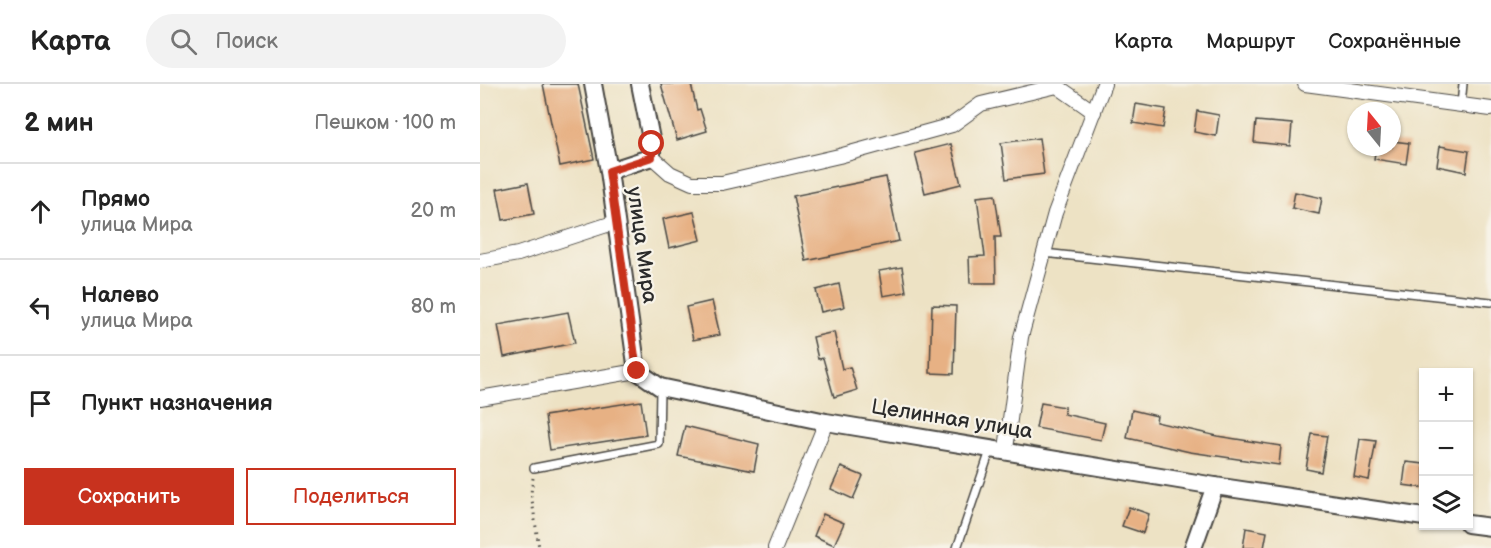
<!DOCTYPE html>
<html lang="ru">
<head>
<meta charset="utf-8">
<style>
  :root { --surface:#fff; --page:#f2f2f2; --text:#222; --muted:#767676; --line:#e0e0e0; --accent:#c8321e }
  body { margin:0; font-family:"Balsamiq Sans",sans-serif; background:var(--page); color:var(--text) }
  .controls { position:absolute; right:18px; bottom:18px; display:grid; overflow:hidden; border-radius:0px; box-shadow:0 2px 4px #0004 }
  .controls button { width:54px; height:54px; display:grid; place-items:center; padding:0; border:0; border-bottom:2px solid var(--line); background:var(--surface); color:var(--text); font:30px sans-serif }
  .compass { position:absolute; left:867px; top:18px; width:54px; height:54px; border-radius:50%; background:var(--surface); box-shadow:0 2px 4px #0004; rotate:342deg }
  .stop { position:absolute; width:18px; height:18px; margin:-14px; border:4px solid #c8321e; border-radius:50%; background:#fff }
  .stop.end { background:#c8321e; border-color:#fff; box-shadow:0 2px 6px #0008 }
  .list { margin:0; padding:0; list-style:none }
  h2 { display:flex; justify-content:space-between; align-items:center; height:78px; margin:0; padding:0 24px; font-size:26px }
  h2 small { font-size:20px; font-weight:400; color:var(--muted) }
  .list li { display:grid; grid-template-columns:39px 1fr auto; gap:18px; align-items:center; box-sizing:border-box; height:96px; padding:0 24px; border-top:2px solid var(--line) }
  .list b { display:block; font-size:22px; white-space:nowrap }
  .list p { margin:0; font-size:20px; white-space:nowrap; color:var(--muted) }
  .list em { font-size:20px; font-style:normal; color:var(--muted) }
  .actions { display:flex; gap:12px; padding:18px 24px }
  .actions a { flex:1; padding:14px 0; border:2px solid var(--accent); border-radius:0px; text-align:center; font-size:21px; color:var(--accent) }
  .actions .main { background:var(--accent); color:#fff }
  .icon { flex:none; width:33px; height:33px; fill:none; stroke:currentColor; stroke-width:2; stroke-linecap:round; stroke-linejoin:round }
  .map { position:relative; flex:none; width:1011px; height:464px; overflow:hidden }
  header { display:flex; align-items:center; gap:36px; box-sizing:border-box; height:84px; padding:0 30px; background:var(--surface); border-bottom:2px solid var(--line) }
  header strong { font-size:28px }
  nav { display:flex; gap:33px; margin-inline-start:auto; font-size:21px }
  .search { width:420px; height:54px; background:var(--page); display:flex; align-items:center; gap:15px; box-sizing:border-box; padding:0 21px; border-radius:33px; color:var(--muted); font-size:22px }
  main { display:flex }
  aside { flex:1; background:var(--surface) }
  .map>svg:first-child { display:block }
</style>
</head>
<body>
<header>
<strong>Карта</strong>
<div class="search"><svg class="icon" aria-label="search" viewBox="0 0 24 24"><circle cx="10" cy="10" r="6"/><path d="M15 15l6 6"/></svg>Поиск</div>
<nav><a>Карта</a><a>Маршрут</a><a>Сохранённые</a></nav>
</header>
<main>
<aside>
<h2>2 мин<small>Пешком · 100 m</small></h2>
<ul class="list">
<li><svg class="icon" aria-label="ahead" viewBox="0 0 24 24"><path d="M12 20V5M6 11l6-6 6 6"/></svg><div><b>Прямо</b><p>улица Мира</p></div><em>20 m</em></li>
<li><svg class="icon" aria-label="left" viewBox="0 0 24 24"><path d="M17 20v-9H6M10 6l-5 5 5 5"/></svg><div><b>Налево</b><p>улица Мира</p></div><em>80 m</em></li>
<li><svg class="icon" aria-label="arrive" viewBox="0 0 24 24"><path d="M6 21V4h12l-3 4 3 4H6"/></svg><div><b>Пункт назначения</b></div></li>
</ul>
<div class="actions"><a class="main">Сохранить</a><a>Поделиться</a></div>
</aside>
<div class="map">
<svg width="1011" height="464" viewBox="0 0 1011 464">
  <rect width="100%" height="100%" fill="#f7f3e8"/>
  <filter id="ink" filterUnits="userSpaceOnUse"><feTurbulence type="fractalNoise" baseFrequency=".0167" numOctaves="2"/><feDisplacementMap in="SourceGraphic" scale="12" xChannelSelector="R" yChannelSelector="G"/><feConvolveMatrix kernelMatrix="1 2 1 2 8 2 1 2 1" color-interpolation-filters="sRGB"/></filter>
  <filter id="wash" filterUnits="userSpaceOnUse"><feTurbulence type="fractalNoise" baseFrequency=".008" numOctaves="4" result="noise"/><feDisplacementMap in="SourceGraphic" scale="24" xChannelSelector="R" yChannelSelector="G"/><feGaussianBlur stdDeviation="1.35" result="paint"/><feColorMatrix in="noise" values="0 0 0 0 0 0 0 0 0 0 0 0 0 0 0 0 0 1.4 0 .05"/><feComposite in="paint" operator="in"/></filter>
  <g filter="url(#wash)">
    <rect width="100%" height="100%" fill="#ede2c4"/>
    <g id="blocks">
      <g fill="#e7b184">
        <polygon points="63,0 98,0 114,75 80,82"/>
        <polygon points="181,0 211,0 217,26 220,25 227,47 197,56"/>
        <polygon points="656,20 686,25 683,44 653,39"/>
        <polygon points="717,27 739,31 736,52 714,48"/>
        <polygon points="776,37 812,40 810,62 774,58"/>
        <polygon points="559,54 564,90 526,95 521,59"/>
        <polygon points="912,57 929,59 926,80 894,75 896,63 912,63"/>
        <polygon points="471,60 481,100 445,109 435,69"/>
        <polygon points="960,62 989,67 986,88 957,82"/>
        <polygon points="406,93 419,157 326,177 313,112"/>
        <polygon points="48,99 54,130 23,136 17,105"/>
        <polygon points="815,108 842,114 839,130 812,124"/>
        <polygon points="515,111 521,153 515,153 516,199 490,199 489,173 505,172 497,113"/>
        <polygon points="214,128 221,156 189,164 183,135"/>
        <polygon points="422,183 426,208 403,212 399,187"/>
        <polygon points="359,200 364,223 341,228 336,206"/>
        <polygon points="232,217 240,251 213,256 206,223"/>
        <polygon points="452,221 476,222 474,290 450,289"/>
        <polygon points="88,228 95,259 24,273 18,241"/>
        <polygon points="354,248 362,285 370,283 377,306 354,313 343,274 338,275 333,253"/>
        <polygon points="161,317 166,351 70,366 65,332"/>
        <polygon points="561,319 585,323 584,330 625,339 621,356 556,344"/>
        <polygon points="652,326 677,332 676,338 737,352 801,362 799,381 710,368 647,354"/>
        <polygon points="205,342 279,360 274,387 198,372"/>
        <polygon points="832,350 847,352 841,388 826,385"/>
        <polygon points="880,355 896,357 889,396 874,393"/>
        <polygon points="926,378 944,380 944,404 923,401"/>
        <polygon points="361,383 383,392 373,415 351,405"/>
        <polygon points="649,423 669,430 663,449 642,442"/>
        <polygon points="343,430 364,439 354,461 334,452"/>
        <polygon points="766,444 787,448 784,464 763,464"/>
      </g>
    </g>
  </g>
  <g filter="url(#ink)">
    <use href="#blocks" fill-opacity="0" stroke="#484642" stroke-width="1.5"/>
    <g fill="none" stroke-linecap="round" stroke-linejoin="round">
      <defs>
        <g id="service">
          <polyline points="981,21 983,0"/>
          <polyline points="564,169 1011,218"/>
          <polyline points="54,384 179,360 180,305"/>
          <polyline points="477,464 510,367"/>
        </g>
        <g id="minor">
          <polyline points="825,0 1011,25"/>
          <polyline points="172,73 190,89 212,99 242,99 359,72 472,41 501,20 577,2 614,28"/>
          <polyline points="0,177 38,170 136,138"/>
          <polyline points="0,314 157,287"/>
          <polyline points="526,365 541,253 575,129 624,0"/>
          <polyline points="295,464 346,338"/>
        </g>
        <g id="tertiary">
          <polyline points="113,0 129,87 157,287 180,303 346,338 735,402 944,433"/>
          <polyline points="129,87 172,73 172,60 160,0"/>
          <polyline points="988,440 1011,443"/>
          <polyline points="713,464 735,402"/>
        </g>
      </defs>
      <use href="#service" stroke="#484642" stroke-width="10"/>
      <use href="#minor" stroke="#484642" stroke-width="16"/>
      <use href="#tertiary" stroke="#484642" stroke-width="20"/>
      <polyline stroke="#484642" stroke-width="3" stroke-dasharray="1.5 4.5" stroke-linecap="butt" points="53,394 51,409 59,464"/>
      <use href="#service" stroke="#fff" stroke-width="7"/>
      <use href="#minor" stroke="#fff" stroke-width="14"/>
      <use href="#tertiary" stroke="#fff" stroke-width="16"/>
    </g>
  </g>
  <g fill="none" stroke-linecap="round" stroke-linejoin="round" filter="url(#ink)">
    <polyline stroke="#c8321e" stroke-width="8" points="157,287 129,87 172,73 172,60"/>
  </g>
  <g text-anchor="middle" dominant-baseline="central" stroke-width="4.5" stroke-linejoin="round" paint-order="stroke">
    <g font-size="21" fill="#2b2b2b" stroke="#f7f3e8">
      <text transform="translate(162 161) rotate(82)">улица Мира</text>
      <text transform="translate(472 335) rotate(9)">Целинная улица</text>
    </g>
  </g>
</svg>
<div class="controls">
<button>+</button>
<button>−</button>
<button><svg class="icon" aria-label="layers" viewBox="0 0 24 24"><path d="M12 4l9 5-9 5-9-5zM3 14l9 5 9-5"/></svg></button>
</div>
<svg class="compass" viewBox="-18 -18 36 36"><path d="M0-13l5 13h-10z" fill="#e53935"/><path d="M0 13l5-13h-10z" fill="#767676"/></svg>
<div class="stop" style="left:172px;top:60px"></div>
<div class="stop end" style="left:157px;top:287px"></div>
</div>
</main>
</body>
</html>
